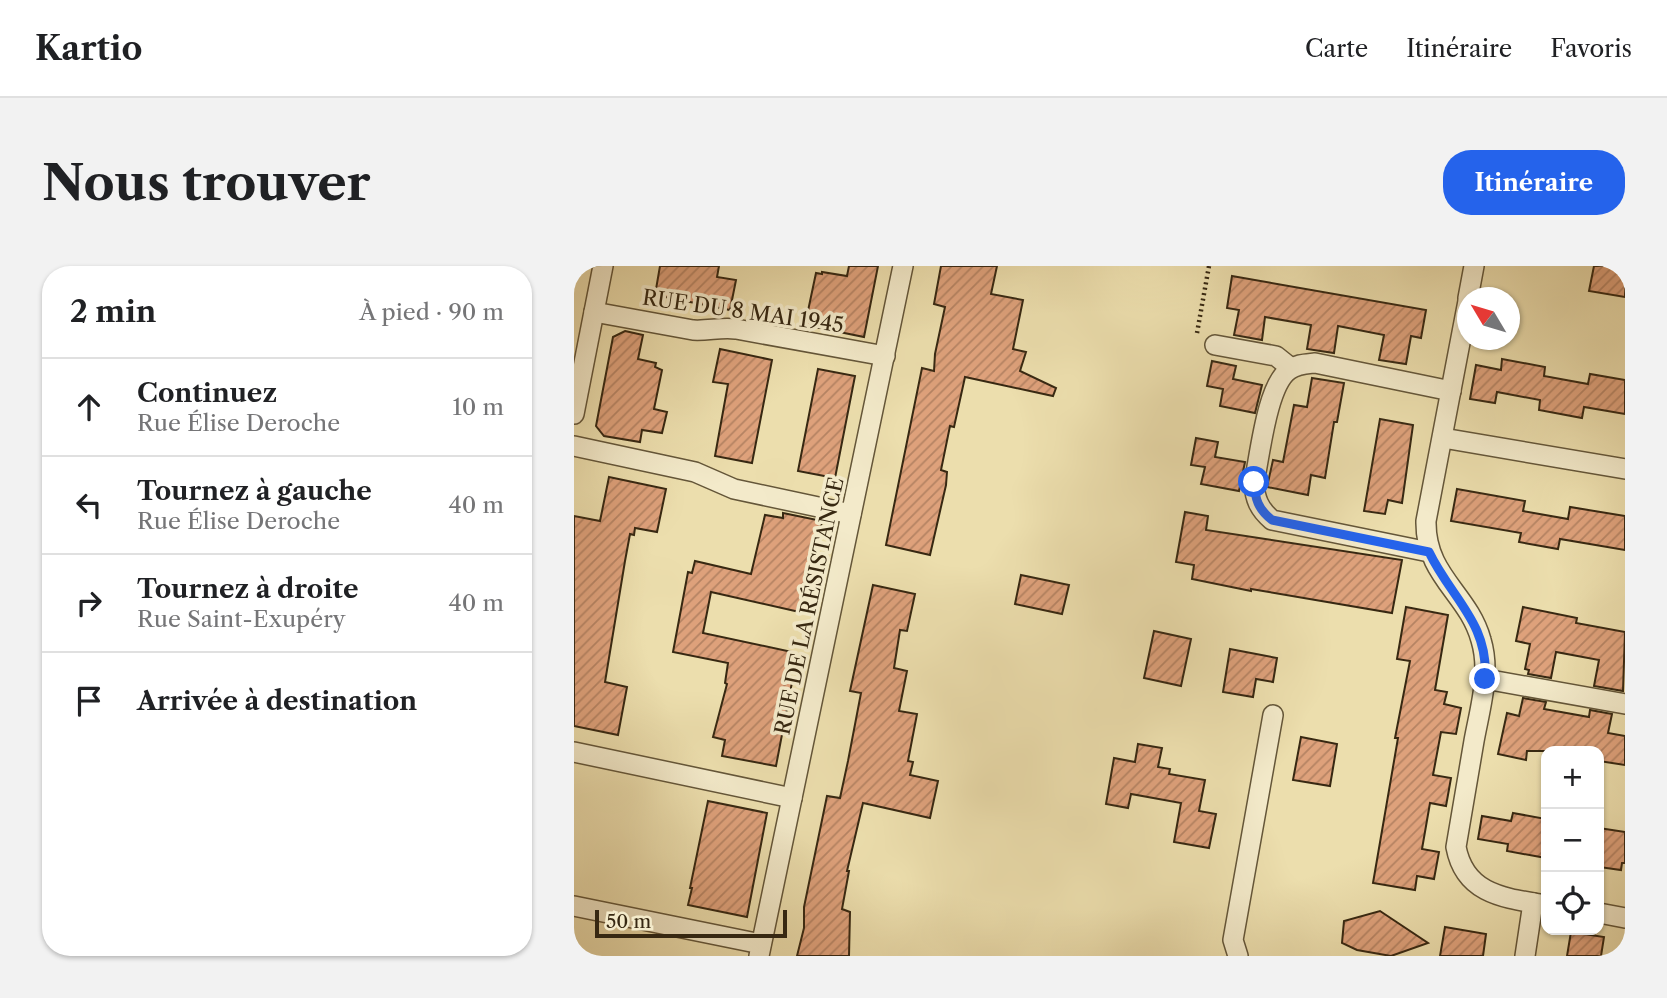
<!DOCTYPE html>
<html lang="fr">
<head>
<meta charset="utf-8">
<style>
  :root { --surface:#fff; --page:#f2f2f2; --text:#202124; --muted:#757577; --line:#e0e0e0; --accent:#2563eb }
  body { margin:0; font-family:"Libre Caslon Text",serif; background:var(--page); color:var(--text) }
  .controls { position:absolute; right:21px; bottom:21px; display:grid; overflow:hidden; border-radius:14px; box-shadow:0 2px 5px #0004 }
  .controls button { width:63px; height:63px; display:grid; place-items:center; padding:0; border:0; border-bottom:2px solid var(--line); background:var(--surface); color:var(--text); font:35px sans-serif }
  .compass { position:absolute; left:883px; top:21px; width:63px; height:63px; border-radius:50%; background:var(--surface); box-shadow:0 2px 5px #0004; rotate:308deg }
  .scale { position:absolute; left:21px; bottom:18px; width:192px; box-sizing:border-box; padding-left:7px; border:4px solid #372812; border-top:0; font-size:19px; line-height:24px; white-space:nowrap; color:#372812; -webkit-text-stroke:5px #f3eaca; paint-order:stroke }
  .stop { position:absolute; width:21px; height:21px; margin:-16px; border:5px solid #2563eb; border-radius:50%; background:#fff }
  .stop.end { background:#2563eb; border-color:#fff; box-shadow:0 2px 7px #0008 }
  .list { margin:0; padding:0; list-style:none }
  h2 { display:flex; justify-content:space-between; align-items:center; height:91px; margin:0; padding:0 28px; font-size:30px }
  h2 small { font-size:23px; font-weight:400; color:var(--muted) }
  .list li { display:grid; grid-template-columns:46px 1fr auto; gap:21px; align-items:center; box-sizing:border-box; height:98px; padding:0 28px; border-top:2px solid var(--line) }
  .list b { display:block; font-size:26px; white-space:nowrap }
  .list p { margin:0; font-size:23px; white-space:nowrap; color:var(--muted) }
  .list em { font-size:23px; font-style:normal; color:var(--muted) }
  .icon { flex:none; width:38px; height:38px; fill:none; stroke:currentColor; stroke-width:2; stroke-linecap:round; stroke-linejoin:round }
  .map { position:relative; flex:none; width:1051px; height:690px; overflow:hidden; border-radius:28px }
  header { display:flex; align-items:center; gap:42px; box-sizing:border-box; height:98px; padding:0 35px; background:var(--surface); border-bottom:2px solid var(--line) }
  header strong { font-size:33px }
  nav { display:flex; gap:38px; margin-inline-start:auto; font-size:24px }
  .intro { display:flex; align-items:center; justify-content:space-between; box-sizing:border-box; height:168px; padding:0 42px }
  h1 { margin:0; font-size:49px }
  .button { padding:18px 32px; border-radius:28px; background:var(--accent); color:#fff; font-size:24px; font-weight:700 }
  main { display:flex; gap:42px; padding:0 42px }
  aside { flex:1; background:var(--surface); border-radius:28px; box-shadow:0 2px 5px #0004 }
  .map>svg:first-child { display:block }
</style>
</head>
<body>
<header>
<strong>Kartio</strong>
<nav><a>Carte</a><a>Itinéraire</a><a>Favoris</a></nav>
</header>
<div class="intro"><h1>Nous trouver</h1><a class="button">Itinéraire</a></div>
<main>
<aside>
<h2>2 min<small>À pied · 90 m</small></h2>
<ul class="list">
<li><svg class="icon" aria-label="ahead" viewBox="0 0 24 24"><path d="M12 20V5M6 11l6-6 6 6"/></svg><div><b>Continuez</b><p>Rue Élise Deroche</p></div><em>10 m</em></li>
<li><svg class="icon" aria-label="left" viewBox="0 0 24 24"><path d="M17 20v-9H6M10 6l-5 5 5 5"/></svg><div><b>Tournez à gauche</b><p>Rue Élise Deroche</p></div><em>40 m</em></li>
<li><svg class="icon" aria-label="right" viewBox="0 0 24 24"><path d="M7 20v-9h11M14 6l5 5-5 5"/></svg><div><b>Tournez à droite</b><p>Rue Saint-Exupéry</p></div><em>40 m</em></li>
<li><svg class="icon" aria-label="arrive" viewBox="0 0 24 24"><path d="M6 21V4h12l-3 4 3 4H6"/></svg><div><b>Arrivée à destination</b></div></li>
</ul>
</aside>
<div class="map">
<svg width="1051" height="690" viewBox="0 0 1051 690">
  <defs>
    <pattern id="building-hatch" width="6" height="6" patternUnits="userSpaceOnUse" patternTransform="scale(1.75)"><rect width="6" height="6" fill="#dea17b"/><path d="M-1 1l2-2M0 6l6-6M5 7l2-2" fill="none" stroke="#b58363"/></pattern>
  </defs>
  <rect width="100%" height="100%" fill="#ecdead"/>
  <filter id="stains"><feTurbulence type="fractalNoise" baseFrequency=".00286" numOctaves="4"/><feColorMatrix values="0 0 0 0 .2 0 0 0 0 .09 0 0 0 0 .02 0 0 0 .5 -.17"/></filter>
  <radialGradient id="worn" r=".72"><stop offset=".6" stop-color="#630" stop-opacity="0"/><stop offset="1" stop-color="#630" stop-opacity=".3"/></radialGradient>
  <g fill="url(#building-hatch)" stroke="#372812" stroke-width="2">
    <polygon points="86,0 145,0 143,11 162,14 156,44 81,29"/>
    <polygon points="275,0 304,0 290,71 231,59 242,7 248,8 248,6 273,10"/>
    <polygon points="367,0 423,0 417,28 449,34 439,83 452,86 446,105 482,122 479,130 391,111 380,161 376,160 367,204 373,206 372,219 356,289 312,279 348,102 360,105 361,88 371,41 360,38"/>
    <polygon points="1020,0 1051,0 1051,31 1015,25"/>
    <polygon points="658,10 852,44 847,72 837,70 832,98 805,94 810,69 764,60 760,87 733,83 737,59 691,51 688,74 660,69 665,44 653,42"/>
    <polygon points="51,65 69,69 64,93 82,97 81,101 88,104 80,143 93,146 88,167 68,164 66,176 30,170 22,160 39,71"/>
    <polygon points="146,83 198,94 178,197 141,190 154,118 139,116"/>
    <polygon points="928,93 971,101 970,110 1014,118 1016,108 1051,114 1051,148 1010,141 1008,152 965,144 966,134 923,126 921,137 896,133 902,99 927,104"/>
    <polygon points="638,95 662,100 659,113 688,119 681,147 646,140 649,123 633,120"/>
    <polygon points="244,103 281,110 261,212 224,205"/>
    <polygon points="738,112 770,117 763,156 760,156 751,212 737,209 734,229 693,221 699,194 709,196 720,139 733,141"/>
    <polygon points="806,153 839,159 828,237 814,234 811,248 790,245"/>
    <polygon points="622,172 644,176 641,191 671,196 665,225 627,218 631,201 617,199"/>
    <polygon points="35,211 92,223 83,266 61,262 60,269 56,268 51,295 31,416 53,421 44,469 0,460 0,250 26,255"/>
    <polygon points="883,223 951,235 949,245 994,253 996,241 1051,250 1051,284 986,273 984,283 945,276 947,267 877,255"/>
    <polygon points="611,246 634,250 632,264 828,294 818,347 677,323 677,325 618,313 620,299 602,296"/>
    <polygon points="209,247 248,255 230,347 137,326 129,367 218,386 213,410 219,411 202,500 148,490 151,474 139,471 153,418 151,417 154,397 99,386 114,306 118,307 121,295 177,308 191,249 209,252"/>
    <polygon points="447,309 495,319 488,348 441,338"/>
    <polygon points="299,319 341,328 333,365 326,364 320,402 333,405 325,445 343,448 334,495 339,496 336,509 364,515 356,552 289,537 273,605 275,605 268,643 276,646 275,690 223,690 230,662 230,641 253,530 266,532 274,495 287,427 276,425"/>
    <polygon points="832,341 874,349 861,424 873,426 870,438 887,442 882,468 867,466 859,509 877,512 872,540 856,537 848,583 865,586 860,613 843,610 841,624 799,617 824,472 821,472 836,395 823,393"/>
    <polygon points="949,341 1003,352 1002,357 1051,366 1049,425 1020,420 1025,394 982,386 977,412 954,408 955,404 951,403 956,378 942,375"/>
    <polygon points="580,365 617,373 607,420 570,412"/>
    <polygon points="656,383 703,392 699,416 682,413 679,431 649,426"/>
    <polygon points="949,432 972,436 970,443 1015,451 1016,444 1038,448 1034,467 1051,470 1051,499 1025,495 1025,485 953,485 952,494 924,488 933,447 945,450"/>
    <polygon points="727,471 763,478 756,520 719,514"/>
    <polygon points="564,478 588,482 584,501 596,503 595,508 631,514 625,545 642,548 635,582 600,576 607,537 557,528 554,542 532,538 540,492 561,496"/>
    <polygon points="134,535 193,547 173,651 114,639 118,622 116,622"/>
    <polygon points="939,547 972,553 972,592 933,585 934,578 904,573 908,550 937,555"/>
    <polygon points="1025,562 1051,566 1051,597 1048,597 1047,604 1025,601"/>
    <polygon points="806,645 854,677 817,690 783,684 768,677 770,655"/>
    <polygon points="871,661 912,668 909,690 866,690"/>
    <polygon points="997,666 1030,671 1027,690 993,690"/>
  </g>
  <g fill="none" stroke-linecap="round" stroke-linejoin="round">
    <defs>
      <g id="street">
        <polyline points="894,32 900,0"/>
        <path d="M894,35L852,255C851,310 894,327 907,374C917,407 906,442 900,475C894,510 888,545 882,581C891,629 931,632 972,639"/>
        <path d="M20,46L119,64C134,65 147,61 162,63L311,90"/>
        <polyline points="641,79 702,90 717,102"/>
        <polyline points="0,148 29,0"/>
        <polyline points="869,172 1051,203"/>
        <polyline points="0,180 121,206 160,223 277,248"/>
        <path d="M855,286L698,254C685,243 681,233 680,217C686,189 693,119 715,104C723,98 732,98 741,97L877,125"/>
        <polyline points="911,413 1051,438"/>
        <polyline points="0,486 218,532"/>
        <polyline points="0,640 187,678"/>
        <polyline points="1025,647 1051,652"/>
        <polyline points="185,690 329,0"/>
        <polyline points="664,690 659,674 699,449"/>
        <polyline points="951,690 959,637"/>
      </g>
    </defs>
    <use href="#street" stroke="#645639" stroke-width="22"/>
    <polyline stroke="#372812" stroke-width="4.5" stroke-dasharray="2 3.5" stroke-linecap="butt" points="623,67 635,0"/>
    <use href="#street" stroke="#f3eaca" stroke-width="19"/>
  </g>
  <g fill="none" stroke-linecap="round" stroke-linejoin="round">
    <path stroke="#2563eb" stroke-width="9" d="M680,216C681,233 684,243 698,254L855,286C877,332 915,357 911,413"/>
  </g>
  <g text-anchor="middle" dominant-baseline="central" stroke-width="7" stroke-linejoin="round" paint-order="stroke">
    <g font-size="21" fill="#372812" stroke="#f3eaca">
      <text transform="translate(169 45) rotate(8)">RUE DU 8 MAI 1945</text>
      <text transform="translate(235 340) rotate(-78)">RUE DE LA RÉSISTANCE</text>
    </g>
  </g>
  <rect width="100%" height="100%" filter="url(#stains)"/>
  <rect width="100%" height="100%" fill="url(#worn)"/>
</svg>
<div class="controls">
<button>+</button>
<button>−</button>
<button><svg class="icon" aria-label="locate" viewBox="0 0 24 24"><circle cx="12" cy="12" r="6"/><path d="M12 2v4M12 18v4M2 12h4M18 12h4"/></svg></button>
</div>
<svg class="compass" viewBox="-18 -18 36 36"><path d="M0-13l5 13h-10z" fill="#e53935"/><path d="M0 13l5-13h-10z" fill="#757577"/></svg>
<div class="scale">50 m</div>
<div class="stop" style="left:680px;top:216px"></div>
<div class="stop end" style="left:911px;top:413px"></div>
</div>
</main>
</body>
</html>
